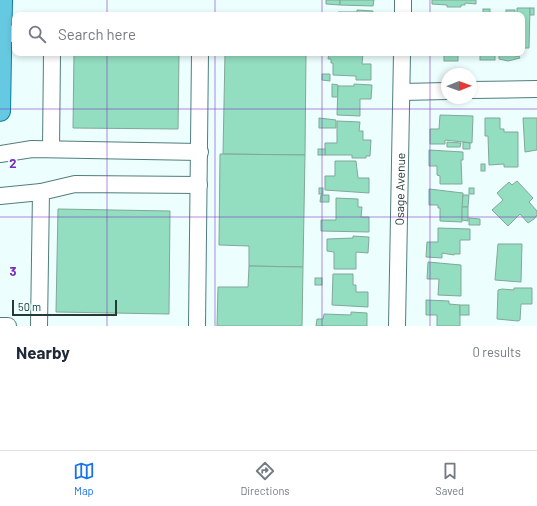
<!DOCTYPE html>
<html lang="en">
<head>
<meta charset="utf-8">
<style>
  :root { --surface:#fff; --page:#f2f2f3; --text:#1f2937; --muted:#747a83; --line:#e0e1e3; --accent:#1a73e8 }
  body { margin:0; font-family:Barlow,sans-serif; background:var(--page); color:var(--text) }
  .compass { position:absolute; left:441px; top:68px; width:36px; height:36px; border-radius:50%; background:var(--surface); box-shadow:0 2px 6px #0003; rotate:89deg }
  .scale { position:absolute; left:12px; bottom:10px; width:105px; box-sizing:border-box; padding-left:4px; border:2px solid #263939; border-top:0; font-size:11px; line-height:14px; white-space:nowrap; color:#263939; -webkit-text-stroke:3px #ecfefe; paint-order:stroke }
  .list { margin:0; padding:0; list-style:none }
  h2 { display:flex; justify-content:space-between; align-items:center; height:52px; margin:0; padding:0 16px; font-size:17px }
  h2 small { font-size:13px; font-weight:400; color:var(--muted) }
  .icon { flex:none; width:22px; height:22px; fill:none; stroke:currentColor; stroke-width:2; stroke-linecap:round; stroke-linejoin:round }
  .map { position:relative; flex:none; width:537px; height:326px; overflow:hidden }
  .search { position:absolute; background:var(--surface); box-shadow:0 2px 6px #0003; left:12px; right:12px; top:12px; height:44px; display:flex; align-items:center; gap:10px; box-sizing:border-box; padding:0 14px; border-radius:8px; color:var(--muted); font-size:15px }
  .sheet { height:124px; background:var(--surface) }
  nav { display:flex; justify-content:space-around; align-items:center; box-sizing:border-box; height:56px; border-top:1px solid var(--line); background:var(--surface); font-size:11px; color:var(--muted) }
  nav a { display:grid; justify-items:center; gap:2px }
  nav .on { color:var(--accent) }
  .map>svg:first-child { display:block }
</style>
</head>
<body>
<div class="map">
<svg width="537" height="326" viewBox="0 0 537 326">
  <rect width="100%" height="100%" fill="#ecfefe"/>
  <g fill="#93ddc0" stroke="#81a898">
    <polygon points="326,0 340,0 340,5 326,4"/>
    <polygon points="340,0 374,0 373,6 340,5"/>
    <polygon points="432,0 476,0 476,4 465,3 465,5 461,5 461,7 447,7 447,5 432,4"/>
    <polygon points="517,8 530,8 529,48 522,48 522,15 517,15"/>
    <rect x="530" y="8" width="4" height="7"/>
    <rect x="483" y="9" width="7" height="5"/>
    <polygon points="357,10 373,11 373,15 329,15 329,13 338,13 338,12 357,12"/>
    <rect x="506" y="10" width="9" height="5"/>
    <polygon points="74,53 179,54 178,129 73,128"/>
    <polygon points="225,53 306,53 305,155 223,154"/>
    <polygon points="329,53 363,53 362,64 371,64 371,80 356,80 356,76 333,75 333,63 331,63 331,59 328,59"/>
    <rect x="444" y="53" width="14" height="8"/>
    <rect x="480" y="53" width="15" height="7"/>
    <polygon points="499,53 515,53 515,56 519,56 520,58 508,61 499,59"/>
    <polygon points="322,74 330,74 330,81 322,80"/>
    <polygon points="332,84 338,85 338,97 332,97"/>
    <polygon points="354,84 372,85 371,99 360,99 360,116 337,115 338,86 354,86"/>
    <polygon points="440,115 473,116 472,143 445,140 445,144 430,144 430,129 439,129"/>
    <polygon points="319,118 336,120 336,128 319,128"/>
    <polygon points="485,118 500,118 500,129 504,129 504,132 518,132 518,167 504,167 504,164 489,165 488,136 485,136"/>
    <polygon points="523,118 537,118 537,150 525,152"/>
    <polygon points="337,121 360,122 359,131 363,131 363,140 371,140 370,156 366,156 366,158 352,158 352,155 325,155 325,143 337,143"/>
    <polygon points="447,142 461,143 460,147 447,147"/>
    <polygon points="463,142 470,143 470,149 463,149"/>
    <rect x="318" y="149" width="7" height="6"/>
    <polygon points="429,150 463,152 463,160 461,160 462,184 440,184 440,176 437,175 437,166 429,166"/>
    <polygon points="220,154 305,155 303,267 249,266 249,246 219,245"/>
    <polygon points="335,161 356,161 358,178 369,178 369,193 325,190 325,176 335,176"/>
    <rect x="481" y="164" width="4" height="7"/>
    <polygon points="517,181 533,198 529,202 537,211 537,215 534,219 528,223 520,214 508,226 492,210 503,200 497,193 509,182 512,185"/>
    <rect x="319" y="188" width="4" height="6"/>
    <rect x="469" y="188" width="5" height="6"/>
    <polygon points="429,189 463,193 462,222 440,221 440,208 438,208 438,205 429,205"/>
    <polygon points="321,195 329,195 329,202 320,202"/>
    <polygon points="463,195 469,195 468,207 462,207"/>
    <polygon points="336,198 358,199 358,207 362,207 361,217 369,217 369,232 321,231 321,220 336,220"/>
    <polygon points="462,207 468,207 468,221 462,220"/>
    <polygon points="58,209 170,211 169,314 56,312"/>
    <polygon points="469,218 480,219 480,225 469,225"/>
    <polygon points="438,228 470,229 470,240 460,240 460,254 454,254 454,255 442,253 442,258 426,257 427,242 438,242"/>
    <polygon points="353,236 369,237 368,253 356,252 356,269 334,269 334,252 327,251 327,239 353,238"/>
    <polygon points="498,244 522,244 521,282 495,280"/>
    <polygon points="428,262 461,265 461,296 438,295 439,279 427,279"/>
    <polygon points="249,266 303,267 302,326 217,326 218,287 248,287"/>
    <polygon points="333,274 353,274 353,285 356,285 356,292 368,292 368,307 332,305"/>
    <rect x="315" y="278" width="7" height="7"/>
    <polygon points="514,288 532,288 532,304 521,304 520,320 518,321 497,319 498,290 502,289 514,290"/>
    <polygon points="426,300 449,301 449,304 460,305 460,326 437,326 437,315 426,315"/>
    <rect x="460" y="305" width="9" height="10"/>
    <polygon points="351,312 367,313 367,326 316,326 317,319 323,319 324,314 351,315"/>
  </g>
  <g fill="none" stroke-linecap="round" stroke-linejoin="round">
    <defs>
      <g id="minor">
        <polyline points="403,15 403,0"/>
        <polyline points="2,36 15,33"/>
        <polyline points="471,90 537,89"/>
        <polyline points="402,92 447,91"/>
        <polyline points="51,149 52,53"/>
        <polyline points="0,154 32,149 200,152"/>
        <polyline points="0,196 41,192"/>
        <polyline points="0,326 8,326"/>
        <polyline points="39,326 41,192 75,184 199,185"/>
        <polyline points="197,326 200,53"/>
        <path id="s1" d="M397,326L402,53"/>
      </g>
      <polyline id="major" points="0,111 2,0"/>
    </defs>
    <use href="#minor" stroke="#517d7d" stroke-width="18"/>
    <use href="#major" stroke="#0d7f9a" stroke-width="22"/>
    <use href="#minor" stroke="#fff" stroke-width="16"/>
    <use href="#major" stroke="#66c9e2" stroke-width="20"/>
  </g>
  <path fill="none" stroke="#7b2cbf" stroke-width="1" stroke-opacity="0.55" d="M107,0V15M215,0V15M322,0V15M430,0V15M107,53V326M215,53V326M322,53V326M430,53V326M0,109H537M0,217H537"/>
  <g text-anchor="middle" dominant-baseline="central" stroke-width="3.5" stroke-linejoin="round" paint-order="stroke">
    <g font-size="12" fill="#263939" stroke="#ecfefe">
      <text stroke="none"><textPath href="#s1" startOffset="137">Osage Avenue</textPath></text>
    </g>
  </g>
  <g font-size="13" text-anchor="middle" font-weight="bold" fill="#7b2cbf" stroke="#ecfefe" stroke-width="3.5" stroke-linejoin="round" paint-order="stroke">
    <text x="13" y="168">2</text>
    <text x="13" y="276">3</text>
  </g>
</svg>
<svg class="compass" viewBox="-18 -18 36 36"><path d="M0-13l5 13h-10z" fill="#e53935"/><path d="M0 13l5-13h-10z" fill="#747a83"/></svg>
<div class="scale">50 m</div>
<div class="search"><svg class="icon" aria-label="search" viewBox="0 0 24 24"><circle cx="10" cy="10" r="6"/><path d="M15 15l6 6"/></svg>Search here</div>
</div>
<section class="sheet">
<h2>Nearby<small>0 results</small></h2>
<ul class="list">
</ul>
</section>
<nav>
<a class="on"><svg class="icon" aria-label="map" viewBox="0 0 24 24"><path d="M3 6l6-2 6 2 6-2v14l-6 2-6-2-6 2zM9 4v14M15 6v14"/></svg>Map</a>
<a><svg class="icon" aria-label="directions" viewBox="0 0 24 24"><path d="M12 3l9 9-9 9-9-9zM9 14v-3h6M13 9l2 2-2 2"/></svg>Directions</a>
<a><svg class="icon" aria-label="saved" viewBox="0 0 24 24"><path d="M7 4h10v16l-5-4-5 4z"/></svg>Saved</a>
</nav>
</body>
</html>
